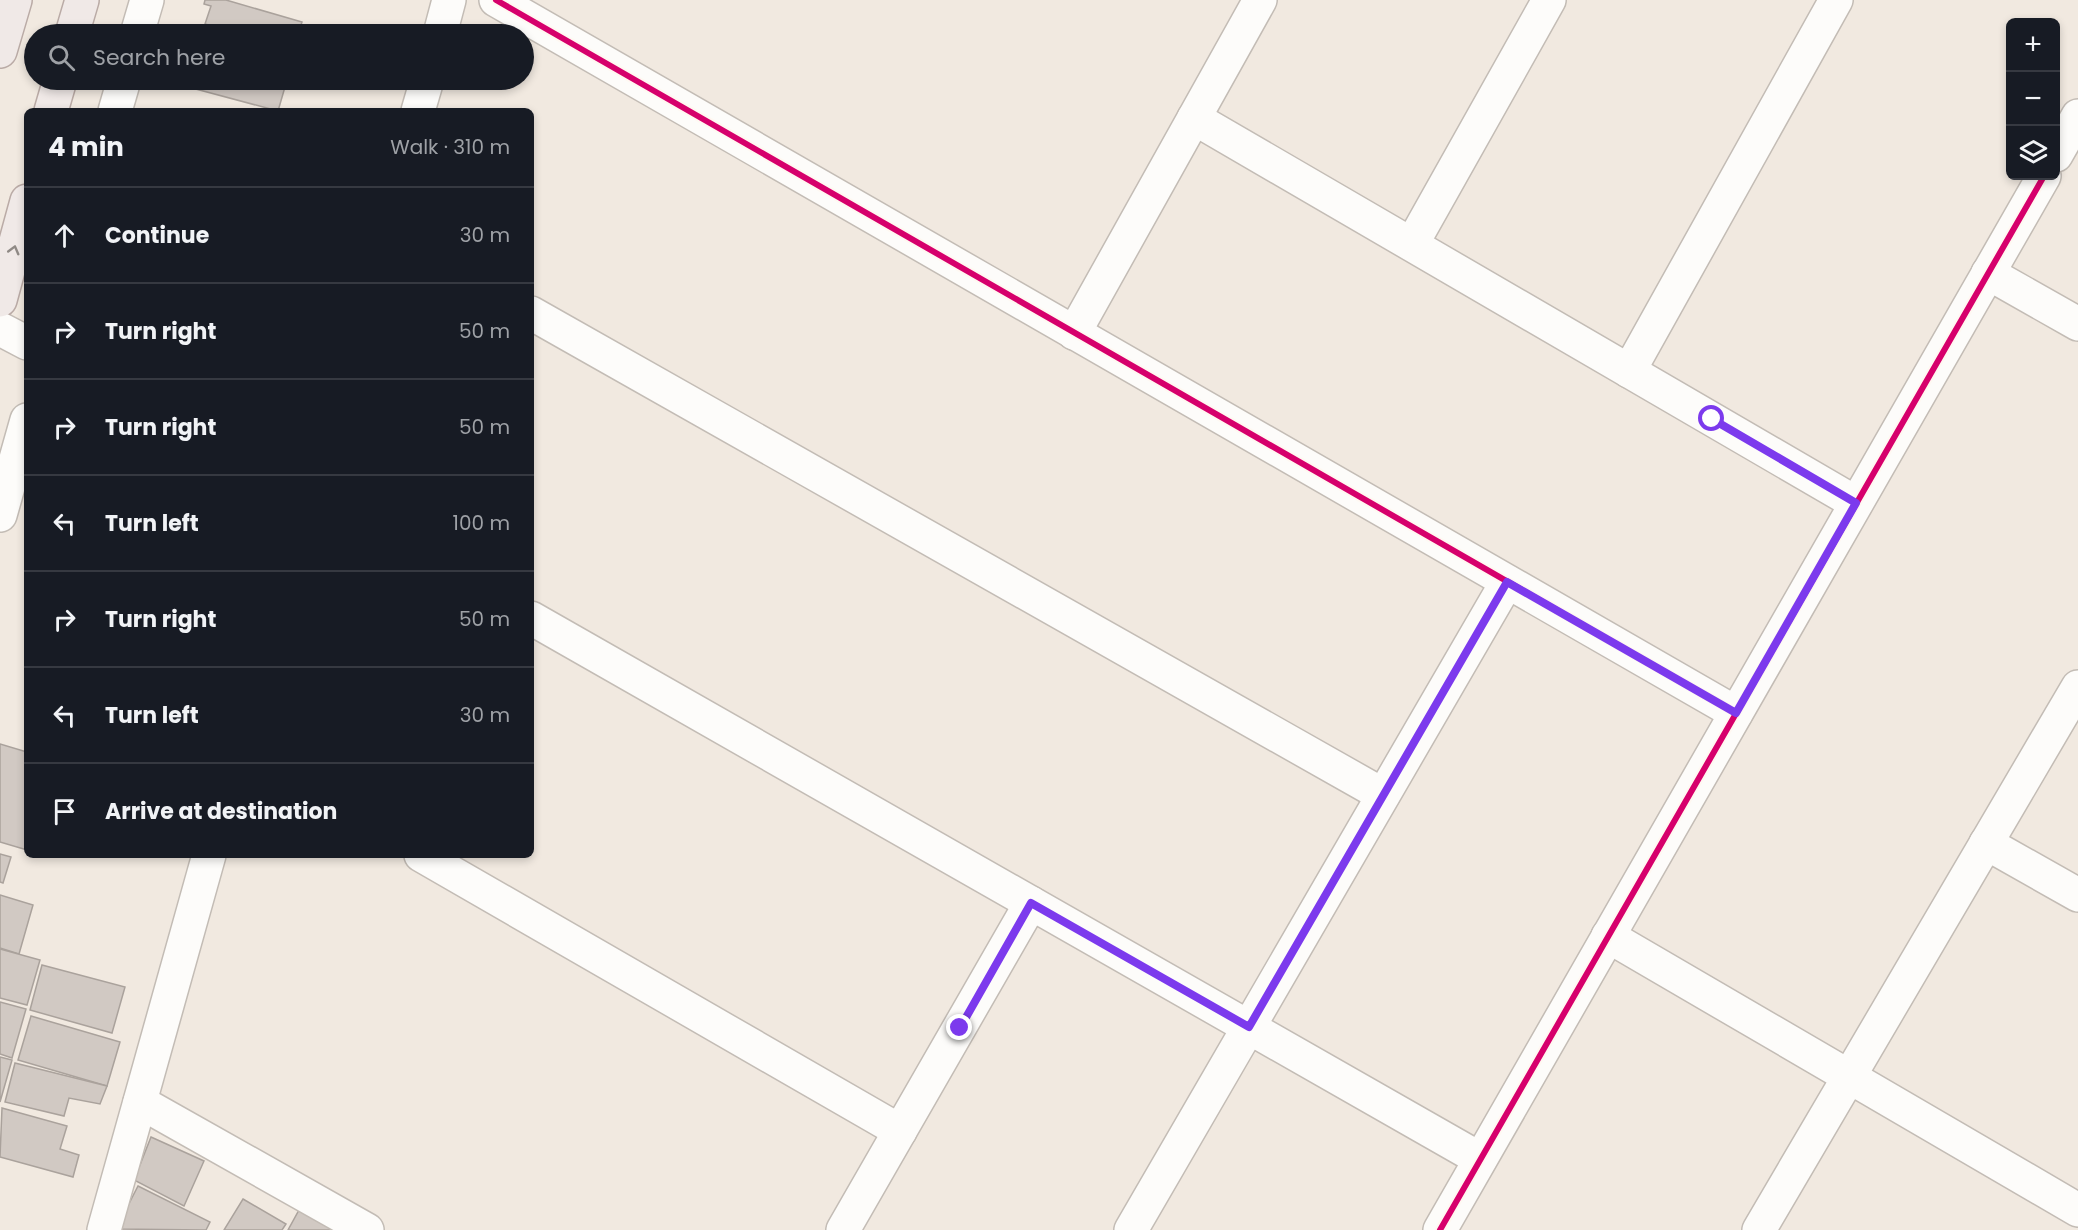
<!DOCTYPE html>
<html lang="en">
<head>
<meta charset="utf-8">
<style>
  :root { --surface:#171b24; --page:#242831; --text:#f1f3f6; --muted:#9ea1a6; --line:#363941 }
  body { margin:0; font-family:Poppins,sans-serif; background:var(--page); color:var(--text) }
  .controls { position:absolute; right:18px; top:18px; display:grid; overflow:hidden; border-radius:9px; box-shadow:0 3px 9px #0003 }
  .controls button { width:54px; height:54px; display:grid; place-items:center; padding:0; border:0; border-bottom:2px solid var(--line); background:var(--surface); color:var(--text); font:30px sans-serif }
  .stop { position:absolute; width:18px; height:18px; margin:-14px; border:4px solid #7c3aed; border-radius:50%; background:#fff }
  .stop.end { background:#7c3aed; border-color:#fff; box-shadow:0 2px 6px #0008 }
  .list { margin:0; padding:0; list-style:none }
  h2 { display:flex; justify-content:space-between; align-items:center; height:78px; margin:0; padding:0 24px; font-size:26px }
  h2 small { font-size:20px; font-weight:400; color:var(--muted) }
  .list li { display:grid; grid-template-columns:39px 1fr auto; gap:18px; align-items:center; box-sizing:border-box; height:96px; padding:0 24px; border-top:2px solid var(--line) }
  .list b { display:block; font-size:22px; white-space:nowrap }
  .list em { font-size:20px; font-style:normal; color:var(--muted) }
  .icon { flex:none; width:33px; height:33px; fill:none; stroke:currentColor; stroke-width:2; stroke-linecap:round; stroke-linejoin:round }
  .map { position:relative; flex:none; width:2078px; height:1230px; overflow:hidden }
  .search { position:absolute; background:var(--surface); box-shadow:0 3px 9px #0003; left:24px; top:24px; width:510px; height:66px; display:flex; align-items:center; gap:15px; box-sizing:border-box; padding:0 21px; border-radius:33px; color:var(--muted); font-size:22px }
  .panel { position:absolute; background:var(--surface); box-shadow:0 3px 9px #0003; left:24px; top:108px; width:510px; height:750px; border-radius:9px }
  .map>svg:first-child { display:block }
</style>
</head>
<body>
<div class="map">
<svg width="2078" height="1230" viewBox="0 0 2078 1230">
  <rect width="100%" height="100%" fill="#f1e9e0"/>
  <g fill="#d1c9c3" stroke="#aaa29c" stroke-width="1.5">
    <polygon points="205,0 226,0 302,22 298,34 220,34 222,29 205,24 211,6 204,4"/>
    <polygon points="179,80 287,80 278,111 177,84"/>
    <polygon points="0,744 27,752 27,850 0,842"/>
    <polygon points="0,854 11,857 3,883 0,882"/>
    <polygon points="0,895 33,905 19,954 0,948"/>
    <polygon points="0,949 40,960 27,1005 0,998"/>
    <polygon points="42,965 125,987 112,1033 30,1010"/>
    <polygon points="0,1002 26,1009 12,1058 0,1054"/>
    <polygon points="31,1016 120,1042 107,1086 18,1060"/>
    <polygon points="0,1057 12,1060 0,1102"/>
    <polygon points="15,1063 107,1086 100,1104 69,1098 64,1116 5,1102"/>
    <polygon points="2,1108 67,1126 60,1149 79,1155 73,1177 0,1157"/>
    <polygon points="151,1137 204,1161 184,1206 134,1180"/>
    <polygon points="138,1186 210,1222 206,1230 116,1229"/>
    <polygon points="243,1199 286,1224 282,1230 224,1230"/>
    <polygon points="299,1210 336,1230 288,1230"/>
  </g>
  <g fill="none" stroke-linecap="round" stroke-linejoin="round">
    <defs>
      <g id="minor">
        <polyline points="496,0 1736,713"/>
        <polyline points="137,34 147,0"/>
        <polyline points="440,34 449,0"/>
        <polyline points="115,111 124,80"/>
        <polyline points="418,111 427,80"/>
        <polyline points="1194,118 1856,503"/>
        <polyline points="2056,155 2078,116"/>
        <polyline points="1412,244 1549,0"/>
        <polyline points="1988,273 2078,324"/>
        <polyline points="531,313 1383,795"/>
        <polyline points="0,329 27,343"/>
        <polyline points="1074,333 1260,0"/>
        <polyline points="1629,371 1836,0"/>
        <polyline points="0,515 27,420"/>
        <polyline points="531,618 1480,1159"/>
        <polyline points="1986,843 2078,895"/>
        <polyline points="421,855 900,1131"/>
        <polyline points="1608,936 2078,1210"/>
        <polyline points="140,1102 367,1230"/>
        <polyline points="104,1230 209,855"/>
        <polyline points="843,1230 1031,903"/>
        <polyline points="1131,1230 1507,582"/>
        <polyline points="1440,1230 2044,176"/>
        <polyline points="1759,1230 2078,687"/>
      </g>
      <g id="major">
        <polyline points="72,34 82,0"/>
        <polyline points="0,51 15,0"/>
        <polyline points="51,111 60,80"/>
        <polyline points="0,300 27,201"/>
      </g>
    </defs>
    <use href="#minor" stroke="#c3bcb5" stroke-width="36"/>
    <use href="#major" stroke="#baaba6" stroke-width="36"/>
    <use href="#minor" stroke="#fdfcfa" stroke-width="33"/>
    <use href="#major" stroke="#f0e9e7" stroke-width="33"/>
    <defs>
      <g id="cycleway">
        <polyline points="496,0 1736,713"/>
        <polyline points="1440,1230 2044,176"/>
      </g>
    </defs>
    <use href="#cycleway" stroke="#fff8f1" stroke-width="10"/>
    <use href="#cycleway" stroke="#d6006c" stroke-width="6"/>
  </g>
  <defs><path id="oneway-chevron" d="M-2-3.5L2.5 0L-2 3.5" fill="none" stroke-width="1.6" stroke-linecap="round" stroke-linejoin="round" transform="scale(1.5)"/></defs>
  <use stroke="#908a86" href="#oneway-chevron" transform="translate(14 250) rotate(-75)"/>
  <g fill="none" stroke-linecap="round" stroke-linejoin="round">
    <polyline stroke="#7c3aed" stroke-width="8" points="960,1028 1031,903 1249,1027 1507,582 1736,713 1856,503 1712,419"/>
  </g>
</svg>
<div class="controls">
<button>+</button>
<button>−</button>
<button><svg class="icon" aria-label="layers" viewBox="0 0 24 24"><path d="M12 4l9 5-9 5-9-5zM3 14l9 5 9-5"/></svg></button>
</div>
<div class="stop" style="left:1712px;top:419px"></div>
<div class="stop end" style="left:960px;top:1028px"></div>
<div class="search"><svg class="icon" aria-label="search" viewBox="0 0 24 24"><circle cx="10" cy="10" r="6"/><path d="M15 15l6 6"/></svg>Search here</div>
<section class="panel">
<h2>4 min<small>Walk · 310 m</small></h2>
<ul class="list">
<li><svg class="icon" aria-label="ahead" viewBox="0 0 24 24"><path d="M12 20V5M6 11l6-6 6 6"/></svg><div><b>Continue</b></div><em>30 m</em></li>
<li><svg class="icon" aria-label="right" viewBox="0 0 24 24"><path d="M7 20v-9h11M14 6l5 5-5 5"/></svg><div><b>Turn right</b></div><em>50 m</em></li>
<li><svg class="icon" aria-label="right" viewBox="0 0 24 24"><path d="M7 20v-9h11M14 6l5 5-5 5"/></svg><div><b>Turn right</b></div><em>50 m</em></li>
<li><svg class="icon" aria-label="left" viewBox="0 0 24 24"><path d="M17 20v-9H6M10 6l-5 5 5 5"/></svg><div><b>Turn left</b></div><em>100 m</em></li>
<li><svg class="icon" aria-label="right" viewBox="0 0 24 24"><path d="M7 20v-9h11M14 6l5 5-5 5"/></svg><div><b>Turn right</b></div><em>50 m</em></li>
<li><svg class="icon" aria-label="left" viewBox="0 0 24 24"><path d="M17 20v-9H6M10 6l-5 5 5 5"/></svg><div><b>Turn left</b></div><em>30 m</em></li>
<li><svg class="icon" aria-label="arrive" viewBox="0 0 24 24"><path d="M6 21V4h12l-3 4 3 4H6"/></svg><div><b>Arrive at destination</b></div></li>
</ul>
</section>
</div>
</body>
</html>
